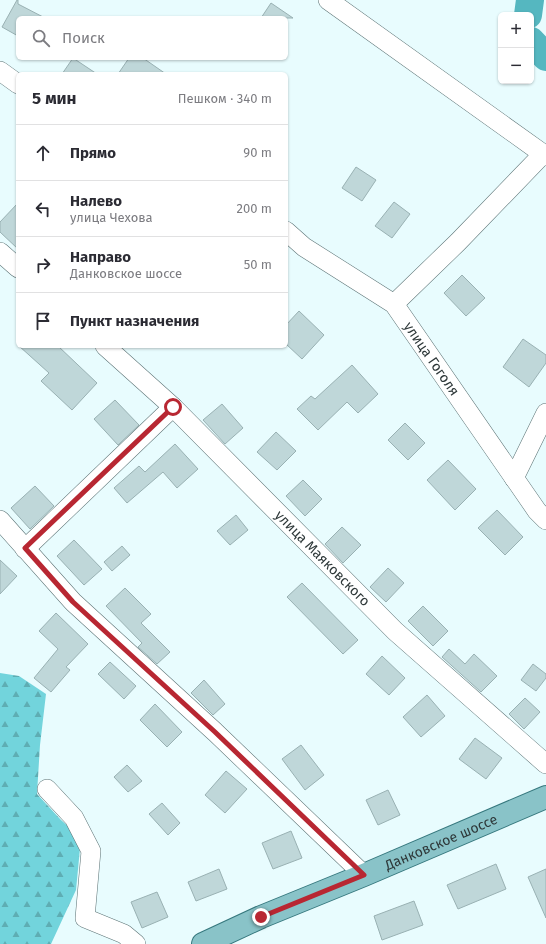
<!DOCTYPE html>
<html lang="ru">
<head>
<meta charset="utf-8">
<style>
  :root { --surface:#fff; --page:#f7f7f7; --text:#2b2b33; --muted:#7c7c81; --line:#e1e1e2 }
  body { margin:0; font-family:"Fira Sans",sans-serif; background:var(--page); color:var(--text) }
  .controls { position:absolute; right:12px; top:12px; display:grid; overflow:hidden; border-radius:6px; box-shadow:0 1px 3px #0004 }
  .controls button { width:36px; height:36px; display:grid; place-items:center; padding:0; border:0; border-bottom:1px solid var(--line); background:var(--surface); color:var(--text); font:20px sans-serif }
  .stop { position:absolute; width:12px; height:12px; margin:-9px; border:3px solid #b82732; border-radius:50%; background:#fff }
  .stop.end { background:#b82732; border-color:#fff; box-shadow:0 1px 4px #0008 }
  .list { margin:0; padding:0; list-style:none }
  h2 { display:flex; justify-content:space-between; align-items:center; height:52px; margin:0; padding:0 16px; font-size:17px }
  h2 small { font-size:13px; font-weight:400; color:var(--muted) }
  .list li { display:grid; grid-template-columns:26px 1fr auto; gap:12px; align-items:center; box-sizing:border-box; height:56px; padding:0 16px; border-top:1px solid var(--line) }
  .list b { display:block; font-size:15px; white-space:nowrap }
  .list p { margin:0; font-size:13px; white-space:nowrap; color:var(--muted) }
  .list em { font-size:13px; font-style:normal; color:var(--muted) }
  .icon { flex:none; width:22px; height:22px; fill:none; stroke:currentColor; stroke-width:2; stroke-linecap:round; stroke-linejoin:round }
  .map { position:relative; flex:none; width:546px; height:944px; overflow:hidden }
  .search { position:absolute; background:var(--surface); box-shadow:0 1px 3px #0004; left:16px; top:16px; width:272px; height:44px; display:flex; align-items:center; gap:10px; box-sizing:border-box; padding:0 14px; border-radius:6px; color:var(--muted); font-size:15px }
  .panel { position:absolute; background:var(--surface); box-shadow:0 1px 3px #0004; left:16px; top:72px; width:272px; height:276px; border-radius:6px }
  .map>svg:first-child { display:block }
</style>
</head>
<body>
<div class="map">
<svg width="546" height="944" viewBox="0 0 546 944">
  <defs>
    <pattern id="forest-firs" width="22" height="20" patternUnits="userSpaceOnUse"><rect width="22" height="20" fill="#72d4dc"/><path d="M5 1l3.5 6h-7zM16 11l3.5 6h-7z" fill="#5eadb3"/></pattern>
  </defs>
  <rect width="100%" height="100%" fill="#e8fcfe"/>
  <polygon fill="url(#forest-firs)" points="0,673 19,676 46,694 40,745 37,794 61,820 81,838 76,890 51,944 0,944"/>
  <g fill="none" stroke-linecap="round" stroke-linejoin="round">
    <g stroke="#55b7c0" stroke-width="28">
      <polyline points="528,15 530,0"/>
      <polyline points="531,41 546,57"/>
    </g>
  </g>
  <g fill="#bfd7d9" stroke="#99b1b3">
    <polygon points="17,0 18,0 18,4 45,18 18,18 18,36 2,27"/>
    <polygon points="271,3 293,18 261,18"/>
    <polygon points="73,58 97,74 62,74"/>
    <polygon points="129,58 143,58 166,74 118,74"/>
    <polygon points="356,167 376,180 362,201 342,188"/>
    <polygon points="394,202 410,214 392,238 375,226"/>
    <polygon points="18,203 18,249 0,232 0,222"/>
    <polygon points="462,275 485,298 466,316 444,293"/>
    <polygon points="299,311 324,335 302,359 286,344 286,325"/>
    <polygon points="523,339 546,355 546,363 529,387 503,367"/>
    <polygon points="19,346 58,346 97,383 72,410 41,381 49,373"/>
    <polygon points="352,365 378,394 358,413 347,402 318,430 297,409 311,396 315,399"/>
    <polygon points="115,400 139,425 118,445 94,419"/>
    <polygon points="222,404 243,428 225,444 203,420"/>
    <polygon points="405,423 425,443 408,460 388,440"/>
    <polygon points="276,432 296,451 277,470 257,452"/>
    <polygon points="175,444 198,469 177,488 163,472 127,503 114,488 139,466 145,472"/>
    <polygon points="448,460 476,489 455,510 427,480"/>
    <polygon points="303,480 322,499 305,516 286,496"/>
    <polygon points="35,486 54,506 30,529 11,508"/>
    <polygon points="497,510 523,537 505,555 478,528"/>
    <polygon points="236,515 248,530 230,545 217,531"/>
    <polygon points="342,527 361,545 343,563 325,544"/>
    <polygon points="74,540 102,569 84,585 57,556"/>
    <polygon points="122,546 130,555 112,571 104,562"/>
    <polygon points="0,560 17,576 0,594"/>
    <polygon points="388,568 404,583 386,602 370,587"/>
    <polygon points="302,583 358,640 343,654 287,597"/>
    <polygon points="125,588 151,614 141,623 170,652 157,664 138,647 142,643 106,606"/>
    <polygon points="423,606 448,631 433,646 408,621"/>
    <polygon points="56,613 88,644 66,667 70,670 51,692 34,678 58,649 39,631"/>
    <polygon points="449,649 465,664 474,654 497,676 481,692 442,657"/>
    <polygon points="382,656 405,678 389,695 366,674"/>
    <polygon points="110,662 136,686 124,699 98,674"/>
    <polygon points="533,664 546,674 546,678 536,691 521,680"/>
    <polygon points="204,680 225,704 213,715 191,693"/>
    <polygon points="427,695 445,716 421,737 403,717"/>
    <polygon points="525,698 540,712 524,729 509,714"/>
    <polygon points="155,704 182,732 167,747 140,720"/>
    <polygon points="475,738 502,758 486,779 459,759"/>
    <polygon points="301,745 324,775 305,790 282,759"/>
    <polygon points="127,765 142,781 128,792 114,777"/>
    <polygon points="226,771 247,789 225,813 205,795"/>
    <polygon points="388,790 400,815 378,825 366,800"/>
    <polygon points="162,803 180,823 168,835 149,814"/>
    <polygon points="291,831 302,858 273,869 262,843"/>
    <polygon points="496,864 506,889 458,909 447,885"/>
    <polygon points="219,869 227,889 196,901 188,882"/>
    <polygon points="546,869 546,918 528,877"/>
    <polygon points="157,892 168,917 142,928 131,902"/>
    <polygon points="414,901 423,925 382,940 374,916"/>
  </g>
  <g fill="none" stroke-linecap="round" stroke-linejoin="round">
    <defs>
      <g id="minor">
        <polyline points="328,0 546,156"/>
        <polyline points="0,71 18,84"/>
        <path id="s1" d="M286,231L304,247L394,304L537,511L546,520"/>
        <polyline points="0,252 18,268"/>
        <polyline points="394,304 458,242 543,154"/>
        <path id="s2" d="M105,346L173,407L395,631L546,764"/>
        <polyline points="514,478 546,413"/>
        <polyline points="0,520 73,602 215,732 364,875"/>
        <polyline points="25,549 173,407"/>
        <polyline points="47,789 74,818 91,851 85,918 124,934 136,944"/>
      </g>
      <g id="major">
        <path id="s3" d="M203,944L261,917L364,875L546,797"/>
      </g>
    </defs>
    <use href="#minor" stroke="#5c7375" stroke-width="20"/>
    <use href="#major" stroke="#36787e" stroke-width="24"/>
    <use href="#minor" stroke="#fff" stroke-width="19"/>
    <use href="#major" stroke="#89c3c8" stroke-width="22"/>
  </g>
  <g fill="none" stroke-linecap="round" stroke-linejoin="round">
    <polyline stroke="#b82732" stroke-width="5" points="173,407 25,548 73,602 215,732 364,875 261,917"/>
  </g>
  <g text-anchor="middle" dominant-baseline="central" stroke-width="4" stroke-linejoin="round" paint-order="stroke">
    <g font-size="14" fill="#2e3839" stroke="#fff">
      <text stroke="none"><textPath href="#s1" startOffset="197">улица Гоголя</textPath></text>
      <text stroke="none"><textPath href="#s2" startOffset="304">улица Маяковского</textPath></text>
      <text stroke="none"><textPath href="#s3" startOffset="259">Данковское шоссе</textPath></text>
    </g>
  </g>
</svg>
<div class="controls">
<button>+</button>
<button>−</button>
</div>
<div class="stop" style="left:173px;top:407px"></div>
<div class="stop end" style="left:261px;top:917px"></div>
<div class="search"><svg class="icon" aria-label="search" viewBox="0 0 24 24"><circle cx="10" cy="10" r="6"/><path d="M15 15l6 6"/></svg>Поиск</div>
<section class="panel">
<h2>5 мин<small>Пешком · 340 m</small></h2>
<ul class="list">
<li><svg class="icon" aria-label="ahead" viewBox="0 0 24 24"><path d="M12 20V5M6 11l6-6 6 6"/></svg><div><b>Прямо</b></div><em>90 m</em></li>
<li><svg class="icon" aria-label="left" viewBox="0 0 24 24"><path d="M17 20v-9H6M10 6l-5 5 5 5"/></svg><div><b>Налево</b><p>улица Чехова</p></div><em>200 m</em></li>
<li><svg class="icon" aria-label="right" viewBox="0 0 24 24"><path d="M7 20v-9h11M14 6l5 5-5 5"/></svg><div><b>Направо</b><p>Данковское шоссе</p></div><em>50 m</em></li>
<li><svg class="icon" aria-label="arrive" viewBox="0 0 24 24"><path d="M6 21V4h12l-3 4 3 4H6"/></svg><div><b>Пункт назначения</b></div></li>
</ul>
</section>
</div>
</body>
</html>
